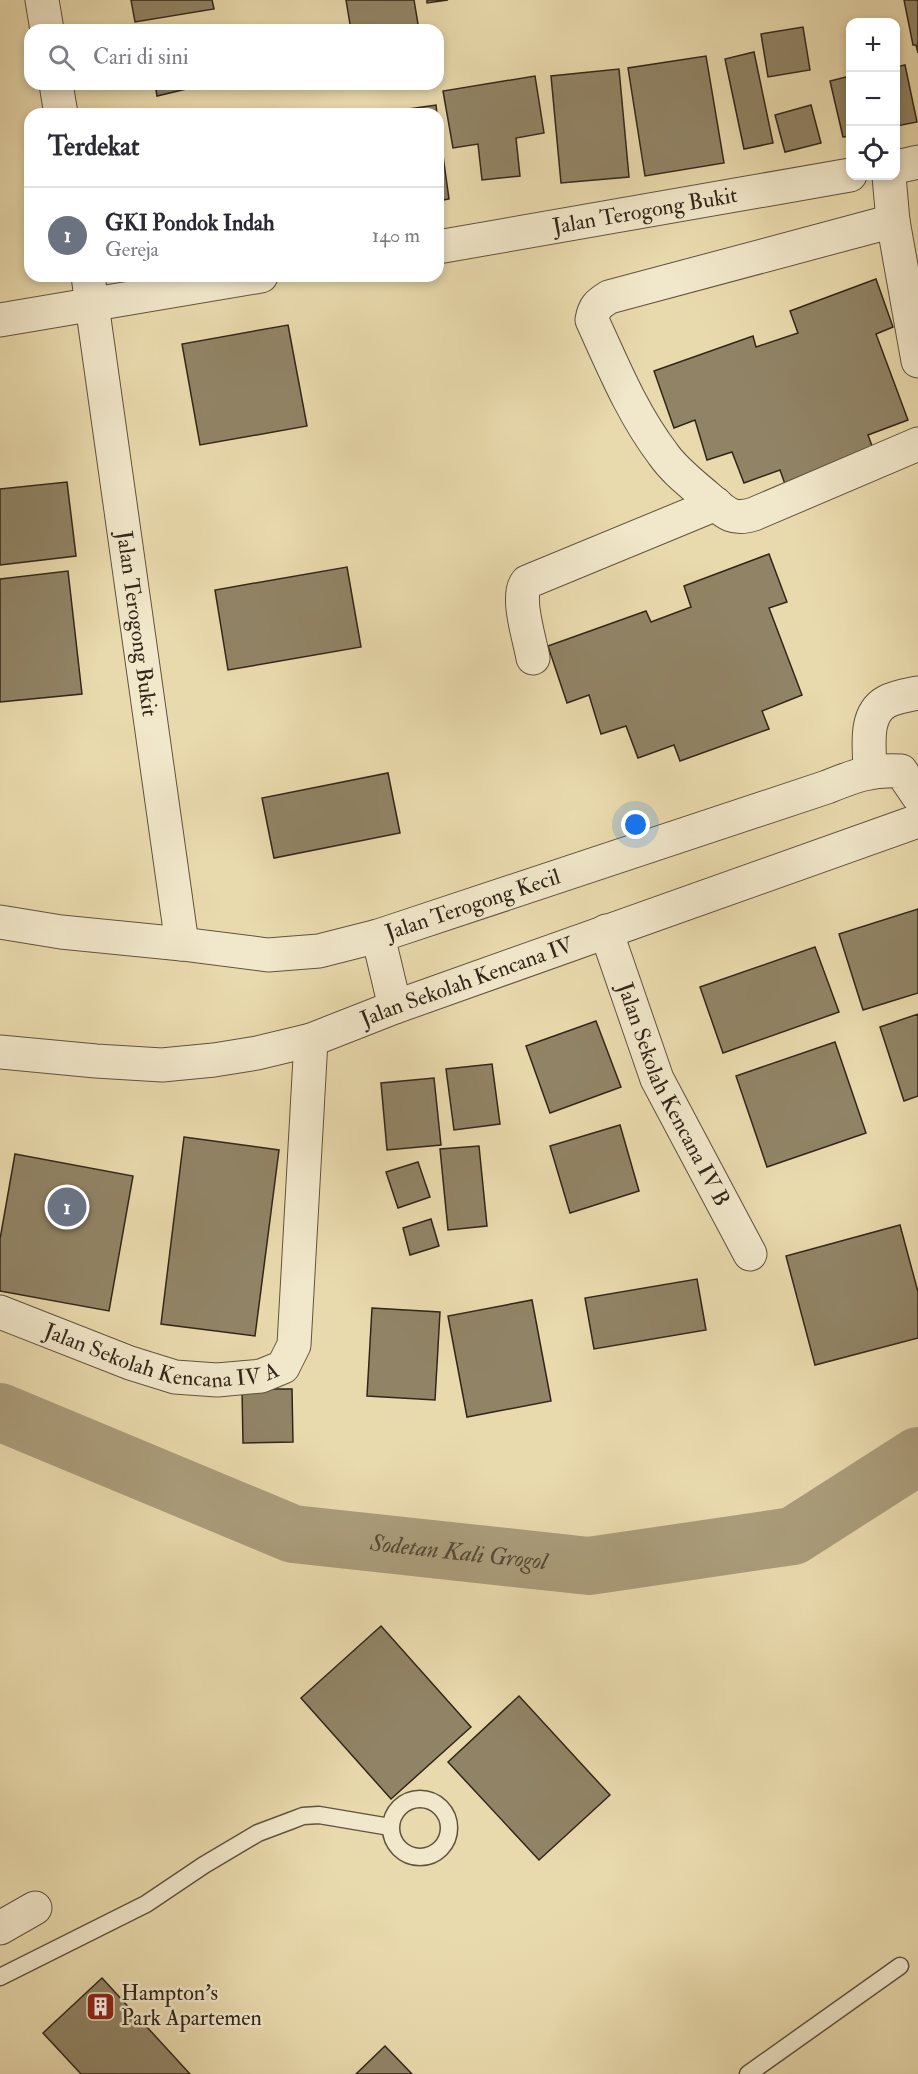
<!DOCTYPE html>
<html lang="id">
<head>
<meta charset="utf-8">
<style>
  :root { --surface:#fff; --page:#f7f7f7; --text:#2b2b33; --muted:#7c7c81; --line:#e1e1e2; --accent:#d93025 }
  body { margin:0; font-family:"IM FELL Double Pica",serif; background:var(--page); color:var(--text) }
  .controls { position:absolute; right:18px; top:18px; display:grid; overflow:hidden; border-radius:12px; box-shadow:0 3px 9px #0003 }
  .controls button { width:54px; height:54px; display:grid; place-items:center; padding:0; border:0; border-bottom:2px solid var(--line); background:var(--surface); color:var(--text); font:30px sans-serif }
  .you { position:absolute; left:636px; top:825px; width:21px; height:21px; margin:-15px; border:4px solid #fff; border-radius:50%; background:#1a73e8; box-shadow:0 0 0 9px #1a73e833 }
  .badge { display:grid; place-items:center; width:39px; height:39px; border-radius:50%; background:var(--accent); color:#fff; font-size:20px; font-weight:700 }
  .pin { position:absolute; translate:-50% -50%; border:3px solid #fff; box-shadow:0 2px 6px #0006 }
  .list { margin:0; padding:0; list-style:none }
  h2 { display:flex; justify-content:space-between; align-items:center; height:78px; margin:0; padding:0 24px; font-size:26px }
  h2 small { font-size:20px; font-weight:400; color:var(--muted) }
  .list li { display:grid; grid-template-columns:39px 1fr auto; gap:18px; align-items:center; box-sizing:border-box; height:96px; padding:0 24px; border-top:2px solid var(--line) }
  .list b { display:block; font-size:22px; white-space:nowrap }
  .list p { margin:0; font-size:20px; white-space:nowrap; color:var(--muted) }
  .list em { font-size:20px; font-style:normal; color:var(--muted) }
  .icon { flex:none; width:33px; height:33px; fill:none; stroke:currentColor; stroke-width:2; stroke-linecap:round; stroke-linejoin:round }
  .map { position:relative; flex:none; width:918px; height:2074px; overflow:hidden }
  .search { position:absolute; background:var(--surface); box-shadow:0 3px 9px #0003; left:24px; top:24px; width:420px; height:66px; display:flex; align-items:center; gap:15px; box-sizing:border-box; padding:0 21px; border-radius:18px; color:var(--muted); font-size:22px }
  .panel { position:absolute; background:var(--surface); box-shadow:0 3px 9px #0003; left:24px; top:108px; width:420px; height:174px; border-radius:18px }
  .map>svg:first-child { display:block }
</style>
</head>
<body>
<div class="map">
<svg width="918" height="2074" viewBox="0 0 918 2074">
  <rect width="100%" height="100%" fill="#e9daad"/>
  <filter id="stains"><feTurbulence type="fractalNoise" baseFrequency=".00333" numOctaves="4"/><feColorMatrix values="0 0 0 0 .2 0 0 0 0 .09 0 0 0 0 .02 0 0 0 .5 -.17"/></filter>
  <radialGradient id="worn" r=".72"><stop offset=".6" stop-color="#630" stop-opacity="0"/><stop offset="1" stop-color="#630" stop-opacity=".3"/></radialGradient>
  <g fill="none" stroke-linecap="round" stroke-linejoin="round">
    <path stroke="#ab9d7b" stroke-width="58" id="s1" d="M0,1412L293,1534L589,1566L793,1536L918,1456"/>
  </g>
  <g fill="#918466" stroke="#322619" stroke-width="1.5">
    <polygon points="131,0 212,0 214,9 135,22"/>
    <polygon points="346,0 414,0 419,30 351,30"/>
    <polygon points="427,0 448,0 427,3"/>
    <polygon points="904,0 918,0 918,53 916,45 913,45"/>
    <polygon points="803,27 810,70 768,77 761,34"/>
    <polygon points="754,52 773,143 744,149 725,59"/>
    <polygon points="706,56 724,163 645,176 628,68"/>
    <polygon points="905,65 917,122 896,126 896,67"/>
    <polygon points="619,69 629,177 561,183 551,76"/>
    <polygon points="535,76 544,133 516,138 520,176 482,180 478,144 453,148 443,91"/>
    <polygon points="850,76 850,136 843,137 830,81"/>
    <polygon points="155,84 207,84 157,96"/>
    <polygon points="436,105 437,114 372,114"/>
    <polygon points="811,105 821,143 785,152 775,115"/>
    <polygon points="438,120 449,199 438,201"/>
    <polygon points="876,279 893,327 876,334 908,420 868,435 875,454 786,487 780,470 744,483 732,452 707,460 695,420 674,428 654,371 753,336 756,347 798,333 790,311"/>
    <polygon points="288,325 307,426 200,445 182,344"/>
    <polygon points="67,482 76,556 0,565 0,489"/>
    <polygon points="769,554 787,602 769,608 802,695 762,711 769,729 680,761 674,745 638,758 626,726 601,734 589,695 567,703 548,646 646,611 651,622 691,607 684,586"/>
    <polygon points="347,567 361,647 228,670 215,590"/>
    <polygon points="68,571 82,694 0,702 0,579"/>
    <polygon points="388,773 400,833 274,858 262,798"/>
    <polygon points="918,909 918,993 863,1010 839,934"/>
    <polygon points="815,947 839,1012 723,1053 700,987"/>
    <polygon points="918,1014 918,1096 904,1101 880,1027"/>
    <polygon points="596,1021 621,1087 550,1113 526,1046"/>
    <polygon points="835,1042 866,1133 767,1167 736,1076"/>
    <polygon points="492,1064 500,1124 454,1130 446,1069"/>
    <polygon points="434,1078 441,1145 387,1150 381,1083"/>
    <polygon points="620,1125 639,1191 570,1213 550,1146"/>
    <polygon points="184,1137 279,1150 255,1336 161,1324"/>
    <polygon points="479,1146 487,1226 448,1230 440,1149"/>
    <polygon points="15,1154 133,1176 109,1311 0,1291 0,1239"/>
    <polygon points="418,1162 430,1197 398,1208 386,1172"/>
    <polygon points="431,1219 439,1246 410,1255 403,1228"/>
    <polygon points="900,1225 918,1292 918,1338 815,1365 786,1256"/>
    <polygon points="697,1279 706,1330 594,1349 585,1298"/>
    <polygon points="532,1300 551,1401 467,1417 448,1316"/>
    <polygon points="372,1308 440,1312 435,1400 367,1396"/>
    <polygon points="242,1389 292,1389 293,1442 243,1443"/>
    <polygon points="381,1626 471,1727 391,1799 301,1698"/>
    <polygon points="519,1696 610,1795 539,1860 448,1762"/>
    <polygon points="102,1978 190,2074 81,2074 43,2033"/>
    <polygon points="385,2046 412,2074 356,2074"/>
  </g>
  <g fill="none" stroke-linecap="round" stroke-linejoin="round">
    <defs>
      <g id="lane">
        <circle cx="420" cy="1828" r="29"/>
        <polyline points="0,1977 146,1904 204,1865 258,1833 290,1821 303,1816 319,1815 390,1827"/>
        <polyline points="748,2074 900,1966"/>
      </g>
      <g id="street">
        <polyline points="42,0 47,30"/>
        <polyline points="56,84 61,114"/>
        <polyline points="896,167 918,162"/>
        <polyline points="889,176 893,221 918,361"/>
        <path d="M893,221L609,297C598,304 594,307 592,320C613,366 632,413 663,454C674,470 691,483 706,496C723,510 730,522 754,514L918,444"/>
        <path id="s2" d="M438,247L850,175"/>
        <path id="s3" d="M88,276L182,944"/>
        <polyline points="0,320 261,276"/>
        <path d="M533,658C530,640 515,595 527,582L716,504"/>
        <path d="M870,772C870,750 863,715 886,702C895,697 908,695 918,693"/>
        <path id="s4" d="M0,922L61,932L182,944L268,955L319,951L378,936L827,787C854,776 872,769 901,771L918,796"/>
        <path id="s5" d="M606,931L657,1079L750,1254"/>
        <polyline points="378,936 395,1007"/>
        <path id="s6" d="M0,1052L96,1061L162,1065L214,1060L257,1053L311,1040L395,1007L918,821"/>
        <path id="s7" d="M0,1312L130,1363L175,1377L217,1380L261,1376L283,1367L294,1345L311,1040"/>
        <polyline points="0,1928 35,1908"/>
      </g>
    </defs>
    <use href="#lane" stroke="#60533e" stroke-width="19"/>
    <use href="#street" stroke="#60533e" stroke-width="35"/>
    <use href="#lane" stroke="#f1e7ca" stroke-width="16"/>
    <use href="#street" stroke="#f1e7ca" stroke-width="33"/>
  </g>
  <defs>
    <symbol id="building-square" viewBox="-11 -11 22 22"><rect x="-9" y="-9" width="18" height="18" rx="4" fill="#8f2418" stroke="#f1e7ca"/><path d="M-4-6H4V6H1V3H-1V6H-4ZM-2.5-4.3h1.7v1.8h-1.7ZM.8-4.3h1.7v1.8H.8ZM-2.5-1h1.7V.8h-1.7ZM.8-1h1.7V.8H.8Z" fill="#fff"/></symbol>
  </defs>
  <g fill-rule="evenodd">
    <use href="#building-square" x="84" y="1990" width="33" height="33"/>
  </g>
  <g text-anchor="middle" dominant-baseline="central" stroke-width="5" stroke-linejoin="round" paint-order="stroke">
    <g font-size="22" fill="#322619" stroke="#f1e7ca">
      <text stroke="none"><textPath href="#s2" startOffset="210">Jalan Terogong Bukit</textPath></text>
      <text stroke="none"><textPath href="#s3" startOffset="351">Jalan Terogong Bukit</textPath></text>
      <text stroke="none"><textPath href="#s4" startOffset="482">Jalan Terogong Kecil</textPath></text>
      <text stroke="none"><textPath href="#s6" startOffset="480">Jalan Sekolah Kencana IV</textPath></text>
      <text stroke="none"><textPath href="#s5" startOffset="177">Jalan Sekolah Kencana IV B</textPath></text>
      <text stroke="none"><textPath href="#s7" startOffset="170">Jalan Sekolah Kencana IV A</textPath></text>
    </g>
    <g font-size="22" fill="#322619" stroke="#f1e7ca" text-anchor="start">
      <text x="121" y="1993">Hampton's<tspan x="121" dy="25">Park Apartemen</tspan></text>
    </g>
    <g font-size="24" font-style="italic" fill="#564a36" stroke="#f1e7ca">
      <text stroke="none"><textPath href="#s1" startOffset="484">Sodetan Kali Grogol</textPath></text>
    </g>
  </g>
  <rect width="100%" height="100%" filter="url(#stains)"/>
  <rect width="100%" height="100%" fill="url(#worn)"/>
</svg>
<div class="controls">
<button>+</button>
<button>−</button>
<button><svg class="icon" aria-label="locate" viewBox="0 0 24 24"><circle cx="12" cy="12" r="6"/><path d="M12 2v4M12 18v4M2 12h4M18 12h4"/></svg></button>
</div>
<div class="you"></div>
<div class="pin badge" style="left:67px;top:1207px;background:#6b7280">1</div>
<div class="search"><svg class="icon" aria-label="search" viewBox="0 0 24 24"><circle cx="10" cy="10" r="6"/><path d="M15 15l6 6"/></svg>Cari di sini</div>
<section class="panel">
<h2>Terdekat<small></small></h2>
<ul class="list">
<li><span class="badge" style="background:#6b7280">1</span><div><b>GKI Pondok Indah</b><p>Gereja</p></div><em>140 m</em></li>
</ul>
</section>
</div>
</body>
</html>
